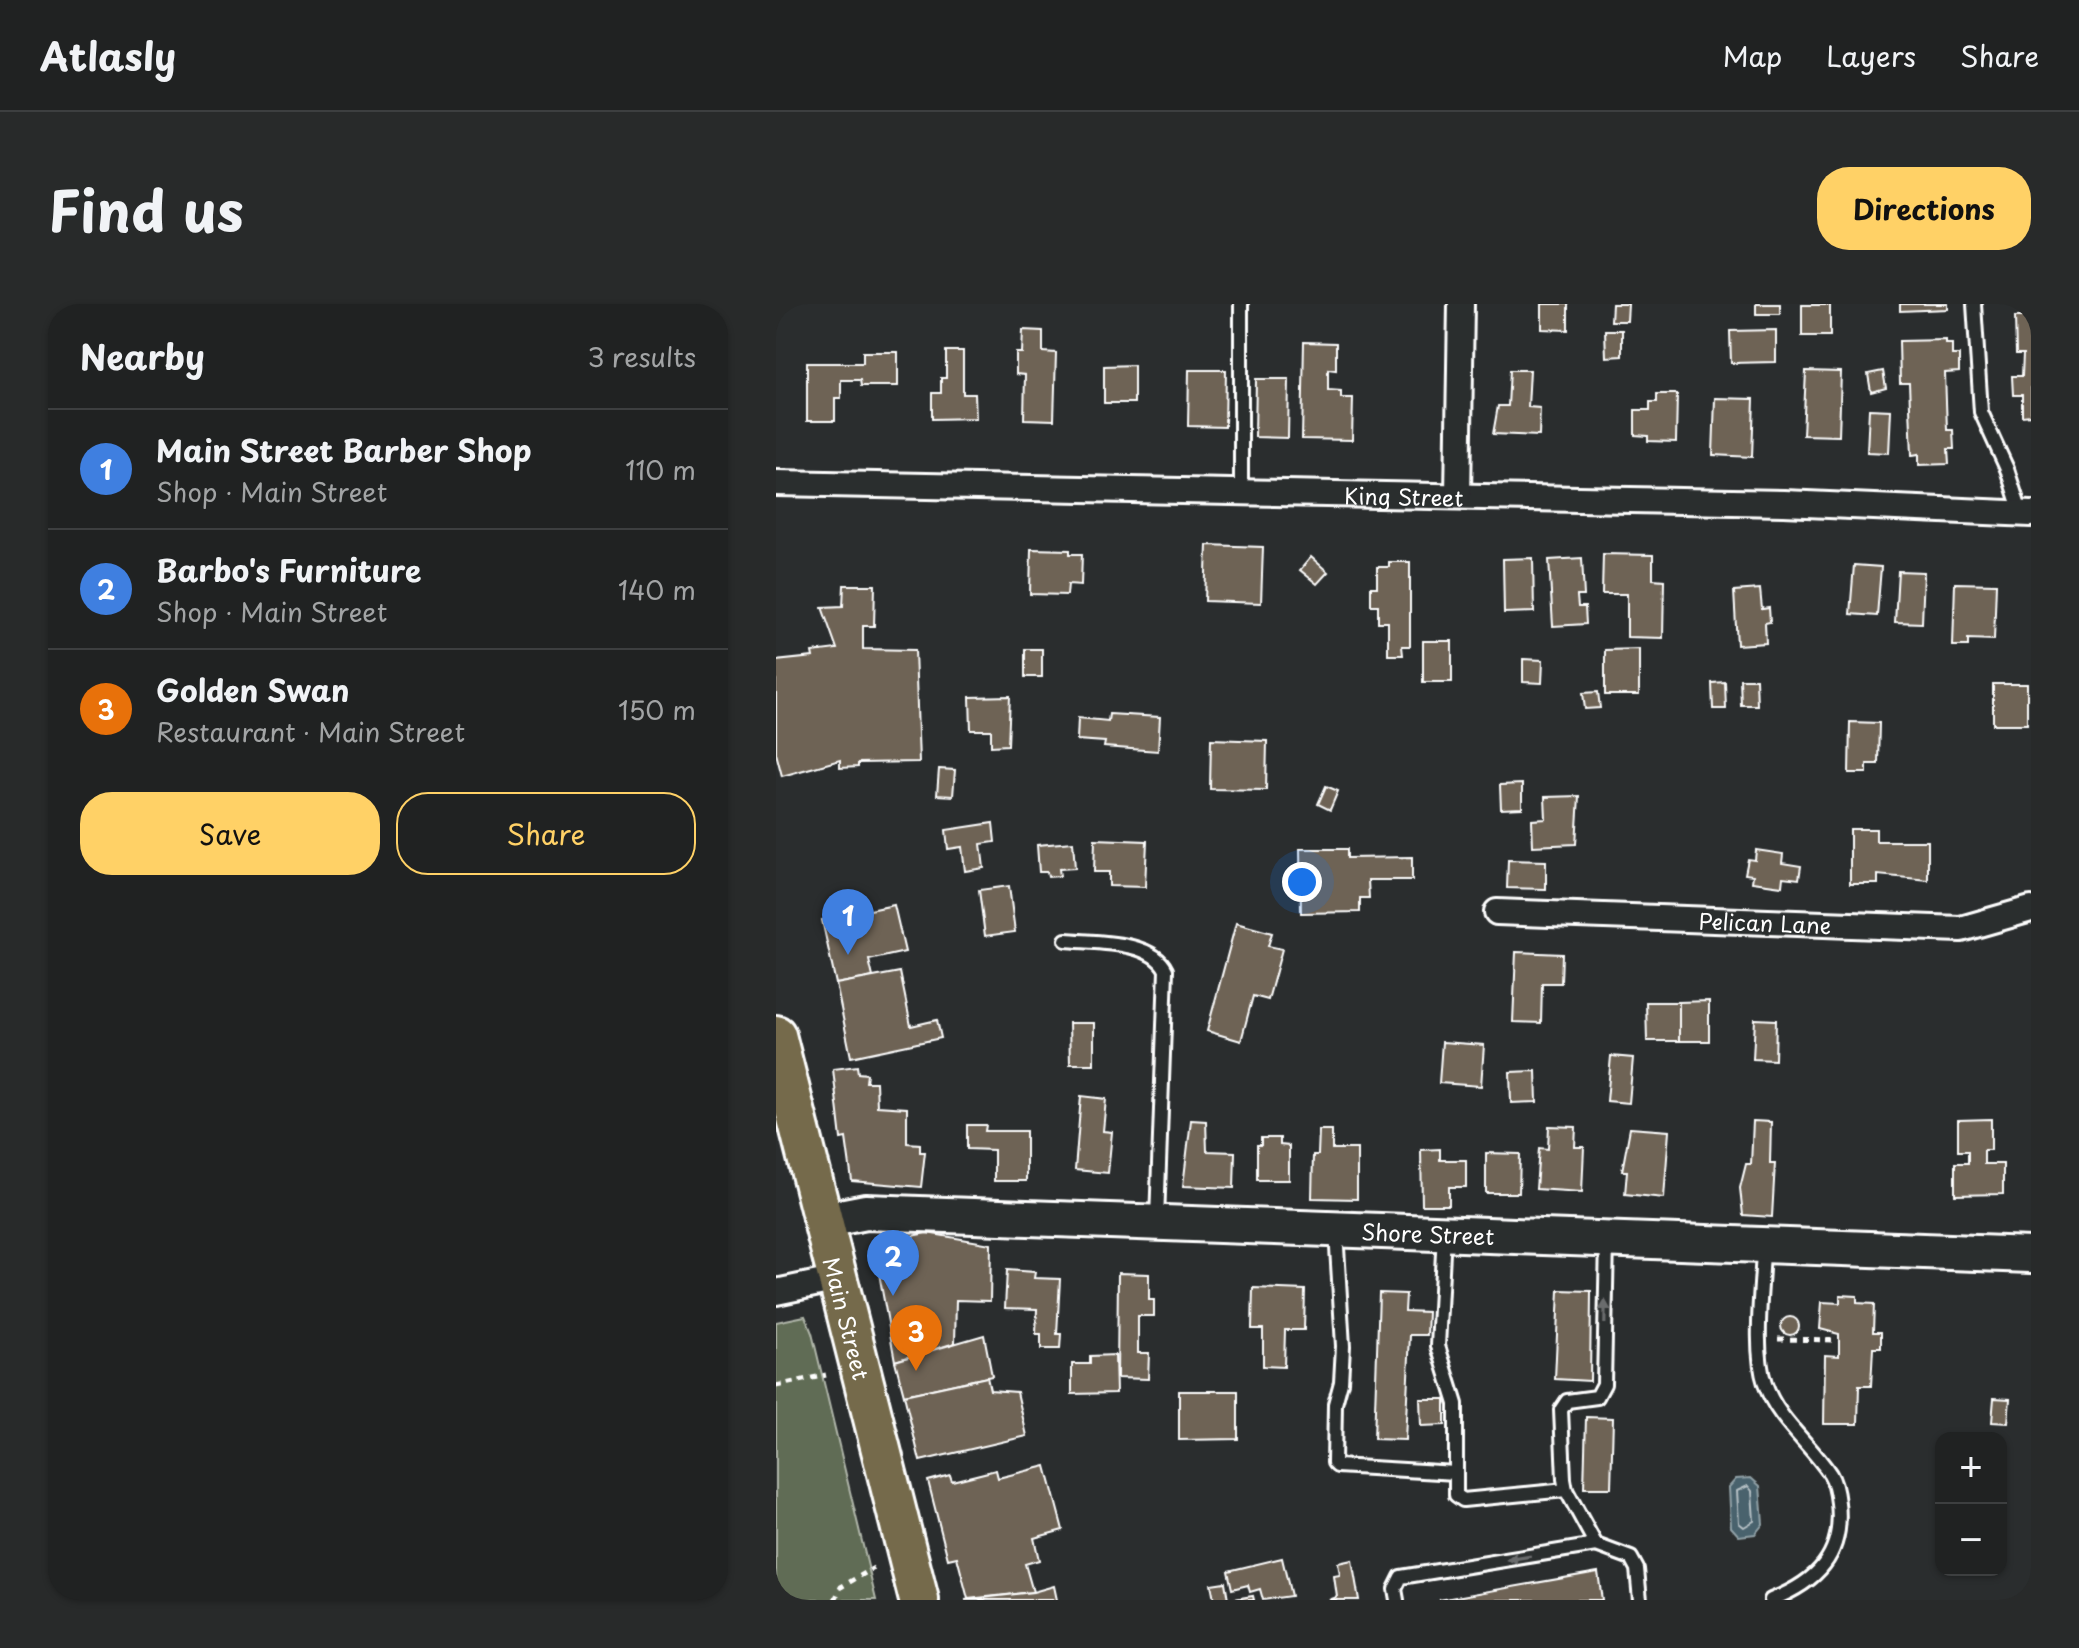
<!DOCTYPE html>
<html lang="en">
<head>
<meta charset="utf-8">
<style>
  :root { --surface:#202222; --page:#282a2a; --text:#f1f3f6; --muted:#a2a4a5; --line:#3d3f40; --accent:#ffd166 }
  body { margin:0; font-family:"Playpen Sans",sans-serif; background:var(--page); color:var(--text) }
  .controls { position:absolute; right:24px; bottom:24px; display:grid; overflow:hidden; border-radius:16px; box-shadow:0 2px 6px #0004 }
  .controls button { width:72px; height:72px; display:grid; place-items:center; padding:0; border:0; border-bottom:2px solid var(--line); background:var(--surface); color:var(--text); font:40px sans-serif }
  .you { position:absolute; left:526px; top:578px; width:28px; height:28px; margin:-20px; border:6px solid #fff; border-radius:50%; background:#1a73e8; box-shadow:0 0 0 12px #1a73e833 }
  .badge { display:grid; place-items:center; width:52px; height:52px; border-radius:50%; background:var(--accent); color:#fff; font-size:26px; font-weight:700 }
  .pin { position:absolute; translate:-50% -66px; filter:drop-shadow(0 2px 4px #0008) }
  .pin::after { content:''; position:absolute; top:42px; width:28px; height:24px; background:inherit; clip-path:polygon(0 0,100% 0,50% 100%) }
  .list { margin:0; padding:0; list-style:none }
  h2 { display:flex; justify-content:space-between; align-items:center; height:104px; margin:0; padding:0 32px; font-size:34px }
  h2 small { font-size:26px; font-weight:400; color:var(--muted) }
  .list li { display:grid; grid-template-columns:52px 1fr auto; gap:24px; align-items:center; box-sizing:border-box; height:120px; padding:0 32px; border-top:2px solid var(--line) }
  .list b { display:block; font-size:30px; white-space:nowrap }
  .list p { margin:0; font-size:26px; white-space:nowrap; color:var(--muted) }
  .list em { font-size:26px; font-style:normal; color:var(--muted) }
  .actions { display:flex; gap:16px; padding:24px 32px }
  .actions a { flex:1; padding:18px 0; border:2px solid var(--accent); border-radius:32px; text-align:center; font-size:28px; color:var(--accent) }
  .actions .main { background:var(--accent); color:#111 }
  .map { position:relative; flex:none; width:1255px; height:1296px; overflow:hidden; border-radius:32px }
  header { display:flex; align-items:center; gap:48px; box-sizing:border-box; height:112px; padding:0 40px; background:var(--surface); border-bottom:2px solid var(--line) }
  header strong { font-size:38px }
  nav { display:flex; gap:44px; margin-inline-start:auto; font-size:28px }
  .intro { display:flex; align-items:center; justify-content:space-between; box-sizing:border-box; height:192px; padding:0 48px }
  h1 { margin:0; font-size:56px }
  .button { padding:20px 36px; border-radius:32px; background:var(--accent); color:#111; font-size:28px; font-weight:700 }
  main { display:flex; gap:48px; padding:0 48px }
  aside { flex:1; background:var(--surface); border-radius:32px; box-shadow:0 2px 6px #0004 }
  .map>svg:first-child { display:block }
</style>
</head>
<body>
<header>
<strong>Atlasly</strong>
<nav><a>Map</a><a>Layers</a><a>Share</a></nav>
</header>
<div class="intro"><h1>Find us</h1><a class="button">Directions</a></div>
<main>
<aside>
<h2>Nearby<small>3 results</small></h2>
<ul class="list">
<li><span class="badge" style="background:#3f7fe0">1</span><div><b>Main Street Barber Shop</b><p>Shop · Main Street</p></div><em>110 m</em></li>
<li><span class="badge" style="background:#3f7fe0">2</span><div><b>Barbo's Furniture</b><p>Shop · Main Street</p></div><em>140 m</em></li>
<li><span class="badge" style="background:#e8710a">3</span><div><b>Golden Swan</b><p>Restaurant · Main Street</p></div><em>150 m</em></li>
</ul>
<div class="actions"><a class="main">Save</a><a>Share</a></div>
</aside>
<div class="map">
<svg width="1255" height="1296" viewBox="0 0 1255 1296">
  <rect width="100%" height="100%" fill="#2a2d2e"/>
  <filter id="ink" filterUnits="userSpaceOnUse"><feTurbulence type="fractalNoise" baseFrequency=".0125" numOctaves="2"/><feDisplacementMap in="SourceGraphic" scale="16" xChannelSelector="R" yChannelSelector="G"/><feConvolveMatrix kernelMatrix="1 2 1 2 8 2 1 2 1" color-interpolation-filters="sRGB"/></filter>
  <g filter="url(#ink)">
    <polygon fill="#606c54" stroke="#b0b6aa" stroke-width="2" points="29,1012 36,1029 100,1296 0,1296 0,1018"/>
    <polygon fill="#48626d" stroke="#91a1a7" stroke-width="2" points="975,1174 984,1182 987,1220 979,1230 963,1232 955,1223 953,1183 960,1175"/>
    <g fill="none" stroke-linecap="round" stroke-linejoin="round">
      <polygon stroke="#b6c0c5" stroke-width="2" points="972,1182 976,1187 978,1217 968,1223 963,1219 961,1187"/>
    </g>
    <g fill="#6e6355" stroke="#fff" stroke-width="2">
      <polygon points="766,0 792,0 792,26 766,25"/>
      <polygon points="836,0 852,0 851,17 835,17"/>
      <rect x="980" y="0" width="24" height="10"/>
      <polygon points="1124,0 1172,0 1172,5 1124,7"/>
      <polygon points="1246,0 1255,0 1255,111 1246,112 1246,91 1237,91 1236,72 1246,72 1247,50 1240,50 1239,13 1246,13"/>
      <rect x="1026" y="1" width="28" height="31"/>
      <polygon points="247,26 267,27 267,48 280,49 278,116 248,115 249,71 240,70 240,49 246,49"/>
      <polygon points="829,26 846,26 846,52 830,53"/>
      <polygon points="1000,26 1000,58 955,59 954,27"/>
      <polygon points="1170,36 1170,40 1176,40 1176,51 1183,51 1183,68 1169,69 1171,126 1177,126 1178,145 1172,145 1173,160 1143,161 1143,150 1136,151 1133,79 1124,79 1123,37"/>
      <polygon points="528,38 560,39 560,66 552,65 552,86 565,87 565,94 577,94 576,136 526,135"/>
      <polygon points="170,47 187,47 187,90 199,90 200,114 156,115 156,89 165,89 165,74 170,74"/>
      <polygon points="87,48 122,48 122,82 85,82 84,76 65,76 65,94 59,94 59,117 31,117 31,59 87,59"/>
      <polygon points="358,61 358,99 328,99 328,62"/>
      <polygon points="413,66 450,66 449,123 412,122"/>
      <polygon points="734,66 754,66 752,103 764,104 763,132 717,130 722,102 732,102"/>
      <polygon points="1030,67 1065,68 1063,132 1027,131"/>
      <polygon points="1107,67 1110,84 1095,88 1092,70"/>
      <polygon points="480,75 513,75 512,134 479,133"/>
      <polygon points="881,90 901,90 900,138 872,137 872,132 859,131 859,106 874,106 874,98 881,98"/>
      <polygon points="939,94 978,95 976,153 937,151"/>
      <polygon points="1093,105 1115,106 1113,149 1091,148"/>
      <polygon points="431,241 487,243 485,299 429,297"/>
      <polygon points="255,245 294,246 294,250 306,250 305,281 292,280 291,291 254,290"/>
      <polygon points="827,250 877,251 877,275 888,276 887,334 851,333 851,290 826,290"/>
      <polygon points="535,253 552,268 541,280 524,266"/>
      <polygon points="757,254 758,308 728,309 727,255"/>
      <polygon points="806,254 808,292 801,292 802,303 809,303 810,320 777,322 773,256"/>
      <polygon points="613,258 634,258 634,342 626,342 627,351 612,351 612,318 602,318 602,301 595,301 595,283 601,283 601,263 613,263"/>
      <polygon points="1078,261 1105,263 1101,312 1074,310"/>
      <polygon points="1122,267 1148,268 1146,319 1119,318"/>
      <polygon points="1179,279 1220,280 1218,336 1192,335 1192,342 1177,342"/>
      <polygon points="68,281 99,281 98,322 87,322 87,345 139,346 143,458 82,459 82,463 64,464 64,456 6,472 0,449 0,357 37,353 36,348 61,345 46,303 67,302"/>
      <polygon points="984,285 986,305 993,304 994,318 989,319 990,339 961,341 958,287"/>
      <rect x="647" y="337" width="29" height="41"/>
      <rect x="249" y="345" width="17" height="28"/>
      <polygon points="863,345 863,391 829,391 829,346"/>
      <polygon points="747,355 767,356 766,379 747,378"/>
      <polygon points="964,375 980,375 981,401 965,401"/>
      <polygon points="949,378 950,405 937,405 936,379"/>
      <rect x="1217" y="380" width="34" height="40"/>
      <polygon points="822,388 824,404 809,405 807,389"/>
      <polygon points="234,392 232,441 215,442 215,426 195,426 194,393"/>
      <polygon points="333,410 384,413 382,447 328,443 329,438 301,436 302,414 332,417"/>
      <polygon points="1074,418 1103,419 1102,460 1091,460 1091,469 1073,469"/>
      <polygon points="435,435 491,437 490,486 434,485"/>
      <polygon points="163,465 179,466 177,492 161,491"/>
      <polygon points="746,480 746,504 725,505 724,481"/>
      <polygon points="550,482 562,487 554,506 542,500"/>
      <polygon points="803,492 800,540 757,542 756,516 770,515 769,493"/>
      <polygon points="217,519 219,538 205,540 208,564 189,567 186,543 172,545 170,526"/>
      <polygon points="1074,525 1100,525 1100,537 1152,537 1152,576 1102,571 1102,580 1074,580"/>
      <polygon points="319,535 371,537 369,583 333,582 333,568 318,568"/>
      <polygon points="297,538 299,564 283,565 284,572 272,573 271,568 263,568 261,541"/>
      <polygon points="524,545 571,545 571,554 636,553 636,576 592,576 593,594 584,594 584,608 525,609"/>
      <polygon points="980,546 1007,550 1006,559 1025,562 1023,575 1007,573 1006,582 976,578 977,571 969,570 972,555 979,556"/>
      <polygon points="732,556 770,557 770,585 731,584"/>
      <polygon points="233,582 239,628 209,632 203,586"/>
      <polygon points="118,601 129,648 93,656 97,673 60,680 46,616"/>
      <polygon points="460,619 496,629 492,642 506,645 492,696 477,692 465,737 431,727"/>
      <polygon points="740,648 786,650 785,679 766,679 765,719 737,718"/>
      <polygon points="124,668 135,722 161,716 165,734 75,753 60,680"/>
      <polygon points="933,697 933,737 903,737 903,698"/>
      <polygon points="870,698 903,698 903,737 871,737"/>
      <polygon points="979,715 1000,716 999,756 977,755"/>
      <polygon points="293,719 318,719 318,760 294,760"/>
      <polygon points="666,738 708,741 705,782 663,779"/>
      <polygon points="835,752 857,754 853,799 831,797"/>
      <polygon points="81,762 82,769 91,770 90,778 100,778 101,802 131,804 131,839 144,840 144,848 149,848 145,883 76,877 70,834 65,835 57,765"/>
      <polygon points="760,767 761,798 735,799 734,768"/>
      <polygon points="305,792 330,795 327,827 336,828 332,869 299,866"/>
      <polygon points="1215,815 1215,846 1208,846 1208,860 1227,860 1227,890 1179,891 1179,859 1192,859 1192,847 1182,847 1182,816"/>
      <polygon points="415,816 430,817 431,847 459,848 458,884 407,882"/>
      <polygon points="977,817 995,818 994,859 999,859 996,913 967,911 964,884 970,860 975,860"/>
      <polygon points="191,821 210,821 209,827 250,827 250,877 218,877 218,846 191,845"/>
      <polygon points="773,822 800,823 799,843 808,843 806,888 760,885 763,844 772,845"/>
      <polygon points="854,824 893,827 888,894 849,890 851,867 846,867"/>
      <polygon points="543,826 556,826 556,845 581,845 581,895 536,894 537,851 542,851"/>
      <polygon points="485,834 504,834 504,841 513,842 513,876 481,876 481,841 485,841"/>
      <polygon points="664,845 664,856 690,856 690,883 673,883 673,901 646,901 645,846"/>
      <polygon points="710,849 744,850 743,889 710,889"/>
      <polygon points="151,929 215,940 214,997 180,996 179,1039 119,1057 100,953 111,952 109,937"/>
      <polygon points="231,966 259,968 258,974 284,975 281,1030 285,1030 284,1045 265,1045 265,1030 260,1030 261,1005 229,1004"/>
      <polygon points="342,969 373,970 373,996 378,996 378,1012 362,1012 362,1049 373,1049 372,1075 341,1074"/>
      <polygon points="477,984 529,986 528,1026 509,1026 508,1063 487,1062 487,1025 476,1025"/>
      <polygon points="783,986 815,987 814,1077 779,1075"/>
      <polygon points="603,989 630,990 629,1007 652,1008 651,1031 634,1031 629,1136 598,1135"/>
      <polygon points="1064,991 1081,992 1081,999 1098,1000 1097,1028 1105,1028 1105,1044 1097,1044 1095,1082 1083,1082 1082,1120 1048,1120 1049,1051 1063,1052 1063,1030 1044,1025 1046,998 1064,999"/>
      <circle cx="1014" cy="1022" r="9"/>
      <polygon points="208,1031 216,1072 128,1091 119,1057"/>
      <polygon points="339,1051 340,1089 296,1090 296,1060 314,1060 314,1052"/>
      <polygon points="211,1073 214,1086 241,1088 251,1132 144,1157 128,1091"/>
      <polygon points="403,1087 462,1087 462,1135 403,1136"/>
      <polygon points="1218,1094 1234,1095 1232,1119 1216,1118"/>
      <polygon points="644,1095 669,1095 669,1121 645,1122"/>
      <polygon points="810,1113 837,1114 835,1184 808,1184"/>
      <polygon points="270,1162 287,1226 258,1234 263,1256 249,1260 257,1288 192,1295 181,1253 172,1255 152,1177 174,1171 176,1177 220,1166 222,1174"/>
      <polygon points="506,1254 515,1292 487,1296 484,1285 474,1288 472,1281 456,1285 452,1267"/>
      <polygon points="576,1256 583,1296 553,1296 561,1293 558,1272 564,1271 562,1259"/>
      <polygon points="822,1268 826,1296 663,1296"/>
      <polygon points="449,1278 452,1296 477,1292 478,1296 438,1296 435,1280"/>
      <polygon points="278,1282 281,1296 189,1296 257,1288"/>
    </g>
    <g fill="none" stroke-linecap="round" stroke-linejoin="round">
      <defs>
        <g id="lane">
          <polyline points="1198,0 1205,108 1231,165 1245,209"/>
          <polyline points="465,188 465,0"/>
          <path d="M290,636C319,639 376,636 390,666L381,916"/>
          <polyline points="560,927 567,1042 565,1078 559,1100 558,1159 561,1162 680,1169"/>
          <polyline points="668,930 662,1042 680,1100 680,1191 687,1196 790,1186"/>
          <polyline points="831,936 828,1080 821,1093 791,1097 785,1106 788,1175 790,1186 820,1241 855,1254 861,1265 864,1296"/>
          <path d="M987,945C986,984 977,1044 989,1080C1002,1117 1033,1138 1054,1170C1059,1178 1061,1190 1062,1199C1068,1251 1041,1278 995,1296"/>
          <polyline points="621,1296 619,1285 625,1273 820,1241"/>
        </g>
        <g id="street">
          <path id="s1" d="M0,179L1008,199L1255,210"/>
          <polyline points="682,192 685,0"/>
          <path id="s2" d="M721,608L1185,625L1255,605"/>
          <polyline points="0,988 62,975"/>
        </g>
        <g id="secondary">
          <path id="s3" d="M49,916L90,908L1255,951"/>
        </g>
        <g id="primary">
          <path id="s4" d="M0,731L143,1296"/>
        </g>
      </defs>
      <use href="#lane" stroke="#fff" stroke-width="18"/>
      <use href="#street" stroke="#fff" stroke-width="30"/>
      <use href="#secondary" stroke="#fff" stroke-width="40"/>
      <use href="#primary" stroke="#fff" stroke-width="44"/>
      <g stroke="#fff" stroke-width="5" stroke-dasharray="6 6" stroke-linecap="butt">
        <polyline points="1002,1035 1063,1036"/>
        <polyline points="0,1082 50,1071"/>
        <polyline points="59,1296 65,1283 98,1264"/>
      </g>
      <use href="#lane" stroke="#2a2d2e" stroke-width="12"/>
      <use href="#street" stroke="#2a2d2e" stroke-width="24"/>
      <use href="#secondary" stroke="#2a2d2e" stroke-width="34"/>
      <use href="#primary" stroke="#746b4b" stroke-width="38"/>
    </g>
    <defs><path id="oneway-solid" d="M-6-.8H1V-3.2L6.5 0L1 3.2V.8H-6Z" transform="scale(2)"/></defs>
    <g fill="#6a6c6d">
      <use href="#oneway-solid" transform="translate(829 1008) rotate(-89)"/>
      <use href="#oneway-solid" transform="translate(743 1254) rotate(171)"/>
    </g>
  </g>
  <g text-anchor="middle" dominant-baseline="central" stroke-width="6" stroke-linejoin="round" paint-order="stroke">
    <g font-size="22" fill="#fff" stroke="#2a2d2e">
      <text stroke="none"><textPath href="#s1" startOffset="628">King Street</textPath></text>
      <text stroke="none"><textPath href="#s2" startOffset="268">Pelican Lane</textPath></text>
      <text stroke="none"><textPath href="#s3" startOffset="604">Shore Street</textPath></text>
      <text stroke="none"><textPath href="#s4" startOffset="292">Main Street</textPath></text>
    </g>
  </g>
</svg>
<div class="controls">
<button>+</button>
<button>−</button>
</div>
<div class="you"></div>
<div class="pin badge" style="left:72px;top:651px;background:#3f7fe0">1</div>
<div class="pin badge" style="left:117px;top:992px;background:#3f7fe0">2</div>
<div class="pin badge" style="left:140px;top:1067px;background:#e8710a">3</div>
</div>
</main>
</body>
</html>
